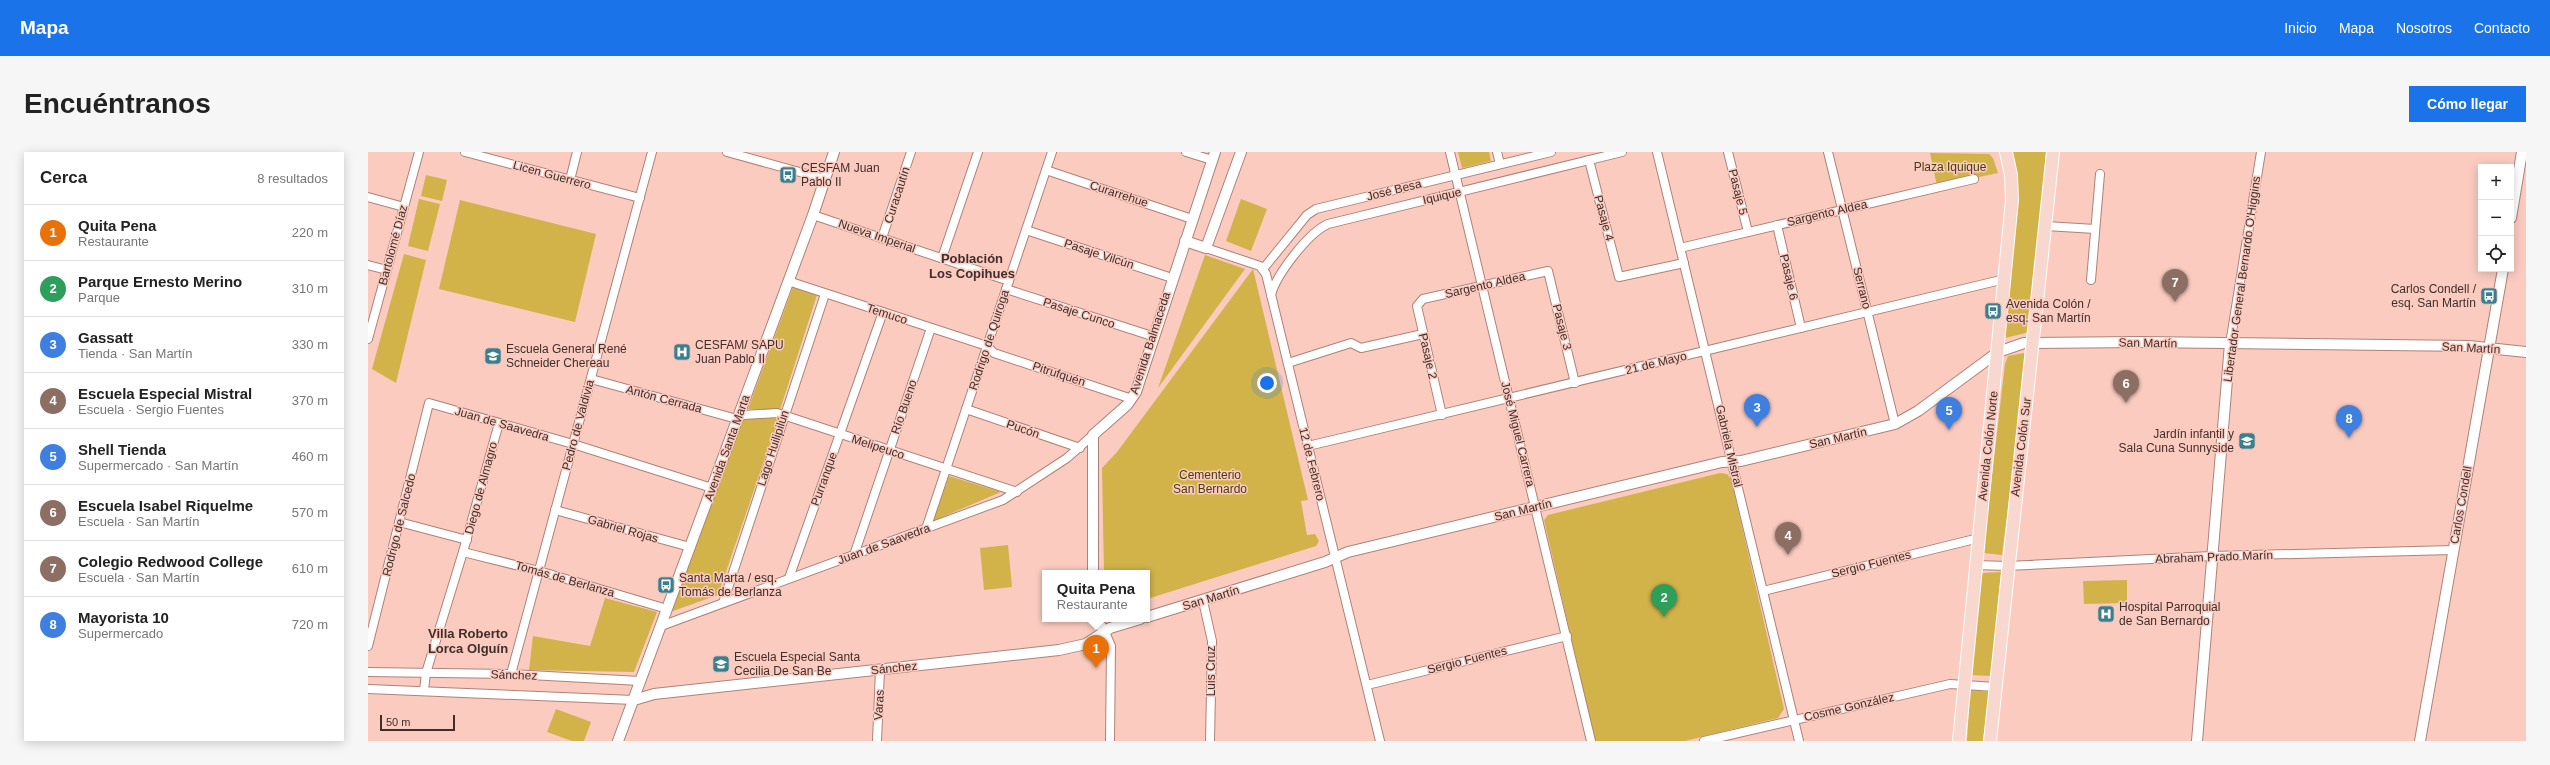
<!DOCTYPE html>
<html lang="es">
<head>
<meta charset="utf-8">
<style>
  :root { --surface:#fff; --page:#f6f6f6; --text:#222; --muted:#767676; --line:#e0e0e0; --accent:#1a73e8 }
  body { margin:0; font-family:Arial,sans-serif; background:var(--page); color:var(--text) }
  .controls { position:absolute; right:12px; top:12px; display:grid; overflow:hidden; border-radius:0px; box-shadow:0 2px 10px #0003 }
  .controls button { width:36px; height:36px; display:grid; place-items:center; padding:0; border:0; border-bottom:1px solid var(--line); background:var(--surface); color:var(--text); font:20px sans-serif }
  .scale { position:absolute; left:12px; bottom:10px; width:75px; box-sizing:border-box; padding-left:4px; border:2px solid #402e2a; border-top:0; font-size:11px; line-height:14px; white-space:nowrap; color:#402e2a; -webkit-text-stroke:3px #fbcbc0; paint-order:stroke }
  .you { position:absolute; left:899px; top:231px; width:14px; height:14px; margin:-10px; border:3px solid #fff; border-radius:50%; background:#1a73e8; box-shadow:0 0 0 6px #1a73e833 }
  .badge { display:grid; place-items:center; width:26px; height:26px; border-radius:50%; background:var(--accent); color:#fff; font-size:13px; font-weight:700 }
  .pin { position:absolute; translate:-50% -33px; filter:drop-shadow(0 1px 2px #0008) }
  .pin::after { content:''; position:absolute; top:21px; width:14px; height:12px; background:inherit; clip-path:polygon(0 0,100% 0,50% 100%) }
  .popup { position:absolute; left:674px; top:418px; width:108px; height:52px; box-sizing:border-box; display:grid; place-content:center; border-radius:0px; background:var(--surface); filter:drop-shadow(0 1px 3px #0005); font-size:13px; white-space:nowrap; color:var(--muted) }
  .popup b { font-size:15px; color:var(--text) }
  .popup::after { content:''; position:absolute; left:50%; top:100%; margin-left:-8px; border:8px solid transparent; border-top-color:var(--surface) }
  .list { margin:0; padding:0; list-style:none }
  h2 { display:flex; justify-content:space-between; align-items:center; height:52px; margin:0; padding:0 16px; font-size:17px }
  h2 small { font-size:13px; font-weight:400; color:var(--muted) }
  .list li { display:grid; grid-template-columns:26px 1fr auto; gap:12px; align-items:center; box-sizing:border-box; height:56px; padding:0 16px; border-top:1px solid var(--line) }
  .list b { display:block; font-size:15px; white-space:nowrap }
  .list p { margin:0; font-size:13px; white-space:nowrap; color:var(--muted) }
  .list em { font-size:13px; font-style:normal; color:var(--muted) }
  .icon { flex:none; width:22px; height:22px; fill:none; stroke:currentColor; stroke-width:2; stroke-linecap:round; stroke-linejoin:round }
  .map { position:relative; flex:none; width:2158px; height:589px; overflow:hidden; border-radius:0px }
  header { display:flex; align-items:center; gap:24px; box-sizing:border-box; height:56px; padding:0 20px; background:var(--accent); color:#fff }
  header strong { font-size:19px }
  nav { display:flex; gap:22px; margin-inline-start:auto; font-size:14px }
  .intro { display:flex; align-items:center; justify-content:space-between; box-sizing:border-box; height:96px; padding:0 24px }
  h1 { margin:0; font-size:28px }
  .button { padding:10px 18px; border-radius:0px; background:var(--accent); color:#fff; font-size:14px; font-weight:700 }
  main { display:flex; gap:24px; padding:0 24px }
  aside { flex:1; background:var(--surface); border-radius:0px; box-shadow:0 2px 10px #0003 }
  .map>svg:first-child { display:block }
</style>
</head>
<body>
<header>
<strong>Mapa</strong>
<nav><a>Inicio</a><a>Mapa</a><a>Nosotros</a><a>Contacto</a></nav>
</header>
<div class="intro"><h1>Encuéntranos</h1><a class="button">Cómo llegar</a></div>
<main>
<aside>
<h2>Cerca<small>8 resultados</small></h2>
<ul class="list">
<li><span class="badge" style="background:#e8710a">1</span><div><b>Quita Pena</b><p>Restaurante</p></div><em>220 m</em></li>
<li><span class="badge" style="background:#2e9e5b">2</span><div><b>Parque Ernesto Merino</b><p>Parque</p></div><em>310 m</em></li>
<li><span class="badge" style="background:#3f7fe0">3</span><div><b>Gassatt</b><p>Tienda · San Martín</p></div><em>330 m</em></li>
<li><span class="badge" style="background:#8d6e63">4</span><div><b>Escuela Especial Mistral</b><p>Escuela · Sergio Fuentes</p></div><em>370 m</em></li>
<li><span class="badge" style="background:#3f7fe0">5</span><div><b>Shell Tienda</b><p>Supermercado · San Martín</p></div><em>460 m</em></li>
<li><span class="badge" style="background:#8d6e63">6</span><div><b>Escuela Isabel Riquelme</b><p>Escuela · San Martín</p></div><em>570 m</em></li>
<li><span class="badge" style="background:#8d6e63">7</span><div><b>Colegio Redwood College</b><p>Escuela · San Martín</p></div><em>610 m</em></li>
<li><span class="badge" style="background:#3f7fe0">8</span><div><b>Mayorista 10</b><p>Supermercado</p></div><em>720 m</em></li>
</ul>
</aside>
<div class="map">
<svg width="2158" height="589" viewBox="0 0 2158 589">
  <rect width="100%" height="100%" fill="#fbcbc0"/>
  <g fill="#d1b34a">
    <polygon points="1090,0 1121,0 1123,9 1094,16"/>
    <polygon points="1641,0 1678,0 1662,180 1637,186 1650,31"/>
    <polygon points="1562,1 1621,2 1625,6 1630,21 1569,34"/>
    <polygon points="58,23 79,28 74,49 53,44"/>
    <polygon points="51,47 72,52 60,99 40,94"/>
    <polygon points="873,47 899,57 883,99 858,89"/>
    <polygon points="92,48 228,82 207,170 71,137"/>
    <polygon points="36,102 58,108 28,231 4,217"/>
    <polygon points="837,103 877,117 790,236"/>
    <polygon points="885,117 940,348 933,349 939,383 947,382 951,389 948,394 779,447 779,421 736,421 734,316 749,300"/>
    <polygon points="425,135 449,143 412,258 380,257"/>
    <polygon points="1656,201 1659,206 1634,403 1615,401 1637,212 1640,204"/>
    <polygon points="407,265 410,268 350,443 305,459 303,457 372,268"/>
    <polygon points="1352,321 1359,322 1363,327 1416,557 1410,566 1317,589 1227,589 1176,368 1180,363"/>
    <polygon points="581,324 633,340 565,369"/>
    <polygon points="640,393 644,435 616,438 612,396"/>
    <polygon points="1633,420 1623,524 1601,523 1612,421"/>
    <polygon points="1759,428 1759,451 1716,452 1715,429"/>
    <polygon points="237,446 289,460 266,520 161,518 165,484 222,494"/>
    <polygon points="1602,538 1621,540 1615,589 1599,589"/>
    <polygon points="188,557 223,570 216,589 204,589 179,580"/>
  </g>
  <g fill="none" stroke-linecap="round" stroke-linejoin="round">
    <defs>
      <g id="minor">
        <polyline points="97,0 272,46"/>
        <polyline points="359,0 457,27"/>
        <polyline points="818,0 844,8"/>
        <polyline points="1082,0 1223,589"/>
        <polyline points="1129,0 1132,12"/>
        <polyline points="1289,0 1431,589"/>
        <polyline points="1360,0 1380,80"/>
        <polyline points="1460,0 1527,272"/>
        <polyline points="1221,8 1251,125 1316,111"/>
        <polyline points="678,18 824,67"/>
        <polyline points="202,28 209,0"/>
        <polyline points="0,45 36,55"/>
        <polyline points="445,63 641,129"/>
        <polyline points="1409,73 1433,176"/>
        <polyline points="1678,74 1727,77"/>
        <polyline points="658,78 804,126"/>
        <polyline points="514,86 543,0"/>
        <polyline points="838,96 892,114 898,122 1012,589"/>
        <polyline points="1312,96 1606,27"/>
        <polyline points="574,106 610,0"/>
        <polyline points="0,113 19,118"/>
        <polyline points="895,117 939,63 948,57 1183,0"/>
        <polyline points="1723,128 1732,22"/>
        <polyline points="420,129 619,194 626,201 764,247"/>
        <polyline points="638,137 784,184"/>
        <path d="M903,143C908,123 940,81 960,72L1254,0"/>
        <polyline points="0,187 51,0"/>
        <polyline points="1862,192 1893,0"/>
        <polyline points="920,211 983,191 993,196 1055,182"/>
        <polyline points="223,227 369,267 375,263 409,261 649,340"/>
        <polyline points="598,257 712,296"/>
        <polyline points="1074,263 1049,154 1055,147 1180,119 1207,231"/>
        <polyline points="940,294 1637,127"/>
        <polyline points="187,358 322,395"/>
        <polyline points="31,370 99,388"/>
        <polyline points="558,377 684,0"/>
        <polyline points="95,400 171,419 299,457"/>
        <polyline points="486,403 563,176"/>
        <polyline points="1608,413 1639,414 1844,404 2085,398"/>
        <polyline points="421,426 515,160"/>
        <polyline points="1395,439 1611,386"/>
        <polyline points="835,449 844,489 842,589"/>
        <polyline points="355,451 457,142"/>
        <polyline points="293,474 635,348 699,306 725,283"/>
        <polyline points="737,480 743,494 742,589"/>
        <polyline points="0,494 61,251 205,292 344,336"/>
        <polyline points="0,520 143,522 272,529"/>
        <polyline points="143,522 284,0"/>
        <polyline points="999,533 1199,484"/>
        <polyline points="0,537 266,548"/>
        <polyline points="56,538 58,521 95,400 131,271"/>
        <polyline points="509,589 512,518"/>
        <polyline points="1336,589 1582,532 1627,535"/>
      </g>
      <g id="tertiary">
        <polyline points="2143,66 2154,0"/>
        <polyline points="817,89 838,96 873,0"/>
        <polyline points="725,421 725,283 759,253 768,240 847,0"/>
        <polyline points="779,465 957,410 980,400 1354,310 1373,309 1527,272 1550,259 1630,200 1656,191 1771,190 2101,194 2158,200"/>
        <polyline points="728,467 737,480"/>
        <polyline points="266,548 286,542 691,498 718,492 742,476 772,467"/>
        <polyline points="250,589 445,63 466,0"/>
        <polyline points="1829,589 1862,192"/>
        <polyline points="2052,589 2135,117"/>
      </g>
      <g id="primary">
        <polyline points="1591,589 1644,48 1643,23 1638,0"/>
        <polyline points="1622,589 1685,0"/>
      </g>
    </defs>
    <use href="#minor" stroke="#ae8278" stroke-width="10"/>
    <use href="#tertiary" stroke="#ae8278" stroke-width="12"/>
    <use href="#primary" stroke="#fff" stroke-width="14"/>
    <use href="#minor" stroke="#fff" stroke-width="8"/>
    <use href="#tertiary" stroke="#fff" stroke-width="10"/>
    <use href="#primary" stroke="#f8d7cf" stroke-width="12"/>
  </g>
  <defs>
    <symbol id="bus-square" viewBox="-11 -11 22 22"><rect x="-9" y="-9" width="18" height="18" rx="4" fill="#3a7f8d" stroke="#fbcbc0"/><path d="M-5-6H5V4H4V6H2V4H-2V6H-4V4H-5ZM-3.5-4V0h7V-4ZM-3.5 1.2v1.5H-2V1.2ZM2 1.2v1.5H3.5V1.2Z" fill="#fff"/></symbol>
    <symbol id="hospital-square" viewBox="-11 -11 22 22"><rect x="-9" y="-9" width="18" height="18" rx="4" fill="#3a7f8d" stroke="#fbcbc0"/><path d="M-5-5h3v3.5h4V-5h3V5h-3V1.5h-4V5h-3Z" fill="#fff"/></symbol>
    <symbol id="school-square" viewBox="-11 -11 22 22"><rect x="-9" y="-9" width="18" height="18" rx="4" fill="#3a7f8d" stroke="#fbcbc0"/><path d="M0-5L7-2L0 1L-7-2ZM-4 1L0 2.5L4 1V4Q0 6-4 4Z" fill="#fff"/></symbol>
  </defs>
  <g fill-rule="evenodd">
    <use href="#bus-square" x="410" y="13" width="20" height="20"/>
    <use href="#bus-square" x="2111" y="134" width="20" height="20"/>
    <use href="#bus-square" x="1615" y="149" width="20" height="20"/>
    <use href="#hospital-square" x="304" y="190" width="20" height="20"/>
    <use href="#school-square" x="115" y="194" width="20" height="20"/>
    <use href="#school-square" x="1869" y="279" width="20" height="20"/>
    <use href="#bus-square" x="288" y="423" width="20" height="20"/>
    <use href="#hospital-square" x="1728" y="452" width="20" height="20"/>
    <use href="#school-square" x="343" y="502" width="20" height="20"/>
  </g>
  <g text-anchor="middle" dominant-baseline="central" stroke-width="3" stroke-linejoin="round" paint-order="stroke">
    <g font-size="12" fill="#483b0f" stroke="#fbcbc0">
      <text x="1582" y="15">Plaza Iquique</text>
      <text x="842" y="323">Cementerio<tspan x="842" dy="14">San Bernardo</tspan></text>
    </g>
    <g font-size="12" fill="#402e2a" stroke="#fbcbc0" text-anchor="start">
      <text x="433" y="16">CESFAM Juan<tspan x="433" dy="14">Pablo II</tspan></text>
      <text x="2108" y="137" text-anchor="end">Carlos Condell /<tspan x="2108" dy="14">esq. San Martín</tspan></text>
      <text x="1638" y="152">Avenida Colón /<tspan x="1638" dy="14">esq. San Martín</tspan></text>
      <text x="327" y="193">CESFAM/ SAPU<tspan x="327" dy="14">Juan Pablo II</tspan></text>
      <text x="138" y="197">Escuela General René<tspan x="138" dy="14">Schneider Chereau</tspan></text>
      <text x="1866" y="282" text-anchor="end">Jardín infantil y<tspan x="1866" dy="14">Sala Cuna Sunnyside</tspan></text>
      <text x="311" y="426">Santa Marta / esq.<tspan x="311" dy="14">Tomás de Berlanza</tspan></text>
      <text x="1751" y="455">Hospital Parroquial<tspan x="1751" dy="14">de San Bernardo</tspan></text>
      <text x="366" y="505">Escuela Especial Santa<tspan x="366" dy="14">Cecilia De San Be</tspan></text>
    </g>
    <g font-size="12" fill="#402e2a" stroke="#fbcbc0">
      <text transform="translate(184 23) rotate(15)">Licen Guerrero</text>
      <text transform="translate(1026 38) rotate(-14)">José Besa</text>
      <text transform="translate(1370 40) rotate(76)">Pasaje 5</text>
      <text transform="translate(751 42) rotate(18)">Curarrehue</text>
      <text transform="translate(529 43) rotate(-72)">Curacautín</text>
      <text transform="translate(1074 44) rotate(-13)">Iquique</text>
      <text transform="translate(1459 61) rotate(-13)">Sargento Aldea</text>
      <text transform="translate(1236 66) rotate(75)">Pasaje 4</text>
      <text transform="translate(509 84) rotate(19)">Nueva Imperial</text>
      <text transform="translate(25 93) rotate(-75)">Bartolomé Díaz</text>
      <text transform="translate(731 102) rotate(18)">Pasaje Vilcún</text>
      <text transform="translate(1421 125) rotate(77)">Pasaje 6</text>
      <text transform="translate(1874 127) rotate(-82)">Libertador General Bernardo O'Higgins</text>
      <text transform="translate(1117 133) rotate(-13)">Sargento Aldea</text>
      <text transform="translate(1494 136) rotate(76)">Serrano</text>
      <text transform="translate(711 161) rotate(18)">Pasaje Cunco</text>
      <text transform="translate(519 162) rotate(18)">Temuco</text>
      <text transform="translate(1194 175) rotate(76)">Pasaje 3</text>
      <text transform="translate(621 188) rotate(-72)">Rodrigo de Quiroga</text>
      <text transform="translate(782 191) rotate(-72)">Avenida Balmaceda</text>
      <text transform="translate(1780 191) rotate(1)">San Martín</text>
      <text transform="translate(2103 196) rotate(3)">San Martín</text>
      <text transform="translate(1060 204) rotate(77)">Pasaje 2</text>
      <text transform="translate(1288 211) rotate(-14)">21 de Mayo</text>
      <text transform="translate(691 222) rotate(18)">Pitrufquén</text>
      <text transform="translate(296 247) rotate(15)">Antón Cerrada</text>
      <text transform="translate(536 255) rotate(-71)">Río Bueno</text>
      <text transform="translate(134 272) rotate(16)">Juan de Saavedra</text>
      <text transform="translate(210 273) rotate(-75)">Pedro de Valdivia</text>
      <text transform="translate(655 277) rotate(19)">Pucón</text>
      <text transform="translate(1150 282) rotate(76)">José Miguel Carrera</text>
      <text transform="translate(1470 286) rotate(-13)">San Martín</text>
      <text transform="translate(1361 294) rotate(77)">Gabriela Mistral</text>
      <text transform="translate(1620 294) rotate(-84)">Avenida Colón Norte</text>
      <text transform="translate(510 295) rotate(18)">Melipeuco</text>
      <text transform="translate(1653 295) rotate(-83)">Avenida Colón Sur</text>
      <text transform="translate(359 296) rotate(-70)">Avenida Santa Marta</text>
      <text transform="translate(405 296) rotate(-72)">Lago Huilipilún</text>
      <text transform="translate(944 312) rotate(76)">12 de Febrero</text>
      <text transform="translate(456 327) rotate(-70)">Purranque</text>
      <text transform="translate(113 336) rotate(-75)">Diego de Almagro</text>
      <text transform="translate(2093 353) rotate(-80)">Carlos Condell</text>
      <text transform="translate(1155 358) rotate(-14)">San Martín</text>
      <text transform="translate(31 373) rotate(-76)">Rodrigo de Salcedo</text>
      <text transform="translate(255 377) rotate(16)">Gabriel Rojas</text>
      <text transform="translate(516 392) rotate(-20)">Juan de Saavedra</text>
      <text transform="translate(1846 405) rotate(-2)">Abraham Prado Marín</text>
      <text transform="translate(1503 412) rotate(-14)">Sergio Fuentes</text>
      <text transform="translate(197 427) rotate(16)">Tomás de Berlanza</text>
      <text transform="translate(843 446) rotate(-17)">San Martín</text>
      <text transform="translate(1099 508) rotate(-14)">Sergio Fuentes</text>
      <text transform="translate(526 516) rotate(-6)">Sánchez</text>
      <text transform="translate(843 519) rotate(-90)">Luis Cruz</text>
      <text transform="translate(146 523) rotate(2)">Sánchez</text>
      <text transform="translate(511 553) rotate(-87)">Varas</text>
      <text transform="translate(1481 555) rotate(-13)">Cosme González</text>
    </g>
    <g font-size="13" font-weight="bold" fill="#402e2a" stroke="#fbcbc0">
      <text x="604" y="106">Población<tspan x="604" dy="15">Los Copihues</tspan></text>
      <text x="100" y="481">Villa Roberto<tspan x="100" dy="15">Lorca Olguín</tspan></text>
    </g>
  </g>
</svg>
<div class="controls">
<button>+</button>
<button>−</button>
<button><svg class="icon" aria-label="locate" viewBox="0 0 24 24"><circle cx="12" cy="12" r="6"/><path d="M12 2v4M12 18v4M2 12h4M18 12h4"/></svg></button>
</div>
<div class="scale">50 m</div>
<div class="you"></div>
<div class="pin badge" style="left:728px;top:516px;background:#e8710a">1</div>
<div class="popup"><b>Quita Pena</b>Restaurante</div>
<div class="pin badge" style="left:1296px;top:465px;background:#2e9e5b">2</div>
<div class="pin badge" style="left:1389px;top:275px;background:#3f7fe0">3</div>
<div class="pin badge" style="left:1420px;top:403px;background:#8d6e63">4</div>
<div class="pin badge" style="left:1581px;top:278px;background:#3f7fe0">5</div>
<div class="pin badge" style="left:1758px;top:251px;background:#8d6e63">6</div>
<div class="pin badge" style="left:1807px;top:150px;background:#8d6e63">7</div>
<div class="pin badge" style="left:1981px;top:286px;background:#3f7fe0">8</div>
</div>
</main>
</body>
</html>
